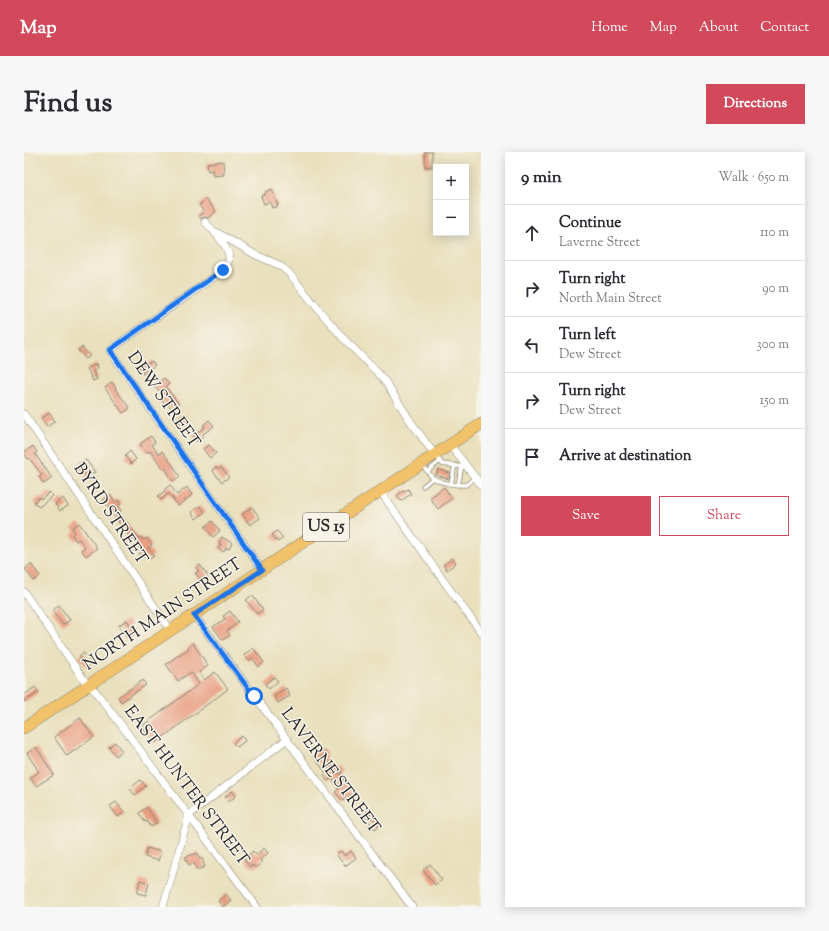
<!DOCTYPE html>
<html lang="en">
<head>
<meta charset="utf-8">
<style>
  :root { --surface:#fff; --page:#f7f7f7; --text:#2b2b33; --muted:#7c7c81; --line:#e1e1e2; --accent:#d1495b }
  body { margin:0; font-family:"Sorts Mill Goudy",serif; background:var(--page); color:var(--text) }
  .controls { position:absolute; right:12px; top:12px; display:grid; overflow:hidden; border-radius:0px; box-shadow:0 2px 10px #0003 }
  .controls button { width:36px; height:36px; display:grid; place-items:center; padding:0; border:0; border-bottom:1px solid var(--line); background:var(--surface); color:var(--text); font:20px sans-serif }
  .stop { position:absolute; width:12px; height:12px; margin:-9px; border:3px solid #1a73e8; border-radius:50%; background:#fff }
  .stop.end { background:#1a73e8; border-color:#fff; box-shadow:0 1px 4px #0008 }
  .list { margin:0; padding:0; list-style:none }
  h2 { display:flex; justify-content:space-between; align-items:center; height:52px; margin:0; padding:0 16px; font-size:17px }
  h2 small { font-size:13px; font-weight:400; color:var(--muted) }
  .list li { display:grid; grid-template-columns:26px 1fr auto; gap:12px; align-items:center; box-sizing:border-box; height:56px; padding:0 16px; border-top:1px solid var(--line) }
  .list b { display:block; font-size:15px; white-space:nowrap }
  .list p { margin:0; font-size:13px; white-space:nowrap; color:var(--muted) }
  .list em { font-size:13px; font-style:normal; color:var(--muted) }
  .actions { display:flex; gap:8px; padding:12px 16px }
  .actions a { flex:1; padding:9px 0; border:1px solid var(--accent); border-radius:0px; text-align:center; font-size:14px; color:var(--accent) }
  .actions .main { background:var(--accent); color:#fff }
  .icon { flex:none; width:22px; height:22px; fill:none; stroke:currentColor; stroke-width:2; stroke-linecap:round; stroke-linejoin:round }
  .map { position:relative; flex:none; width:457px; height:755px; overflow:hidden; border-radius:0px }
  header { display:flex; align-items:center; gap:24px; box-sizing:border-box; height:56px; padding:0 20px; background:var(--accent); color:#fff }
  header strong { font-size:19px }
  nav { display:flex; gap:22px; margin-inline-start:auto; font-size:14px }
  .intro { display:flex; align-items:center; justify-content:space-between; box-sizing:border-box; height:96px; padding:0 24px }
  h1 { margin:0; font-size:28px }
  .button { padding:10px 18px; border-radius:0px; background:var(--accent); color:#fff; font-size:14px; font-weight:700 }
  main { display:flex; gap:24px; padding:0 24px }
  aside { flex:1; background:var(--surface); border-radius:0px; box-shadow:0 2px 10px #0003 }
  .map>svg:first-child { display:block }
</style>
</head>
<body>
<header>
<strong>Map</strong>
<nav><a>Home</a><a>Map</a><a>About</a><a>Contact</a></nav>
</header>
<div class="intro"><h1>Find us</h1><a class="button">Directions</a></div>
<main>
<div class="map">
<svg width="457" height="755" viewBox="0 0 457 755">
  <rect width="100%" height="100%" fill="#f7f3e8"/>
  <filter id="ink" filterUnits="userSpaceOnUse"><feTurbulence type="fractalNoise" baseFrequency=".025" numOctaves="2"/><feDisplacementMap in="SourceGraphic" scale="8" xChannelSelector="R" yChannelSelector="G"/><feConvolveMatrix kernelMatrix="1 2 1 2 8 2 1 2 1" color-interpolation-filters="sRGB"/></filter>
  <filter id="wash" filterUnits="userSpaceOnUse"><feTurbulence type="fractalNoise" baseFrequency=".012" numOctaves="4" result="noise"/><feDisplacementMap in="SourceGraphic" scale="16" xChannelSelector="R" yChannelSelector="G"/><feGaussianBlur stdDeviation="0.9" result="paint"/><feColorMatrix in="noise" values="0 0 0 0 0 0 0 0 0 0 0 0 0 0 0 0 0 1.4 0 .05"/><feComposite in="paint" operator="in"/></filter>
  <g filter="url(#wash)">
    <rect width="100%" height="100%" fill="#e9e0bd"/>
    <g id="blocks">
      <g fill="#e99d81">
        <rect x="401" y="0" width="7" height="15"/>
        <polygon points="199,9 200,23 189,24 188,18 184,19 183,11"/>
        <polygon points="248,37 254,54 248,56 246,50 240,52 237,44 242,42 241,40"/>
        <polygon points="182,47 192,60 184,66 180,65 177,67 174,64 180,60 175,53"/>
        <polygon points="58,195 66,204 62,207 54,198"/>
        <polygon points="128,209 131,213 119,222 115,215 123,210 124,211"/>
        <polygon points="72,212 74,216 69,219 73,227 69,229 63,216"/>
        <polygon points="140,226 145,232 142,235 155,252 148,258 144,252 142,254 137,248 140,246 130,234"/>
        <polygon points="88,230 92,236 91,237 106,256 99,261 81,236"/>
        <polygon points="25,261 31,269 23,275 17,266"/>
        <polygon points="160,262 165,269 158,274 153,267"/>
        <polygon points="185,268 190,274 178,283 179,284 173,290 169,284 181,275 179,273"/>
        <polygon points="127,284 131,290 128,293 135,302 138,299 151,316 156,325 149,329 141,316 139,317 126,299 123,301 116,292"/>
        <polygon points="185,293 192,301 186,306 179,297"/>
        <polygon points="9,294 13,300 11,302 28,326 20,332 15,325 18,323 5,306 4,307 0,302 0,300"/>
        <polygon points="106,299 112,307 107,312 101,304"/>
        <polygon points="62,308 71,320 63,326 54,313"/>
        <polygon points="192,315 194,317 197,315 205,325 198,330 188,318"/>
        <polygon points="414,317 426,321 425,327 412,323"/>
        <polygon points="146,333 153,343 163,335 168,343 154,354 145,341 137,348 134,344 141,339 140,338"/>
        <polygon points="420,335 428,346 414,357 406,346"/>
        <polygon points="384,337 387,342 377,349 373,344 380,338 381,339"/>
        <polygon points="26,340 29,343 15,355 10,350 16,345 17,347"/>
        <polygon points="86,343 91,350 94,348 97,352 94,354 97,359 95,361 115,386 117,385 119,388 123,386 128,393 124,396 130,403 124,407 121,404 119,406 115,402 118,400 106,384 105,384 98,375 94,370 95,369 79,348"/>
        <polygon points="39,346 44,354 36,359 31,352"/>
        <polygon points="176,354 181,360 172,367 167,360"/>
        <polygon points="228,355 236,366 226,373 218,362"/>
        <polygon points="188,369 196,379 189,385 181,375"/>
        <polygon points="55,371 73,396 62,404 57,398 61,395 55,387 52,389 48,383 51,380 48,376"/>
        <polygon points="253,379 259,386 254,390 248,383"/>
        <polygon points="198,385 208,391 205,397 202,396 200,400 194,396 197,392 195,391"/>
        <polygon points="428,406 432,411 423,418 419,413"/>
        <polygon points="7,412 16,424 10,429 1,417"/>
        <polygon points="176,413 185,425 178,430 171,421 175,419 172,416"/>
        <polygon points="228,443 239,458 233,462 222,448"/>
        <polygon points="35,453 46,468 39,473 28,459"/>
        <polygon points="206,459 214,470 203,479 206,483 199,488 189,475 201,467 199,464"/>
        <polygon points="103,468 111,481 103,486 95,473"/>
        <polygon points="169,491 184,514 175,520 180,528 191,520 204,537 131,591 118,574 175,532 167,520 154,529 142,512 165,496 164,495"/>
        <polygon points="229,496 240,510 235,515 228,506 225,509 220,503"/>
        <polygon points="60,501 67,511 62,514 55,505"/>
        <polygon points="250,525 254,529 245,537 241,532"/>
        <polygon points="119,528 122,533 97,550 94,545"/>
        <polygon points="11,535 15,540 0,550 0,543"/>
        <polygon points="262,536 266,544 254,551 250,544"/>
        <polygon points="56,566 70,585 43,604 30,585"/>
        <polygon points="218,584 221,589 213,595 209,591"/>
        <polygon points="91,590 98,599 92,604 85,595"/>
        <polygon points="12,595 30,623 12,634 6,626 15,620 3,601"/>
        <polygon points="299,597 303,602 300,604 309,617 314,614 318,620 315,621 329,641 319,649 311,640 315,637 308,626 303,629 300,623 302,621 289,604"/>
        <polygon points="116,628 122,634 111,643 106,637"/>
        <polygon points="208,639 212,644 204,650 201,645"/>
        <polygon points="92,650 100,660 94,665 86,654"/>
        <polygon points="123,655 133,671 127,675 123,669 121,670 115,661"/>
        <polygon points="341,656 355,674 351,677 337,659"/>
        <polygon points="123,696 137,700 134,709 121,705"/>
        <polygon points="240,696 244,701 236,708 238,711 231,716 229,713 226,715 220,707 229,699 232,703"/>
        <polygon points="317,699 321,704 327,699 332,706 321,714 312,702"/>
        <polygon points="174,701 176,707 178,706 181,715 173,718 170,711 165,713 161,705"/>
        <polygon points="406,712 418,728 411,733 399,718"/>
        <polygon points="116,728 125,731 122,743 113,741"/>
        <polygon points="202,742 207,748 199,755 194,749"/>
      </g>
    </g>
  </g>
  <g filter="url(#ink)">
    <use href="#blocks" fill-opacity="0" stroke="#8a8674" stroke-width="1"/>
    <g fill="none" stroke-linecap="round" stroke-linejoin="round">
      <defs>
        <g id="service">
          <polyline points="412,303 418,312 441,315"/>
          <path d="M398,313C401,317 405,321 408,325C417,332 431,333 442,333L451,325"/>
          <polyline points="404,319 416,309"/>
          <polyline points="427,332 431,313"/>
          <polyline points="434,333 438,314"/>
          <polyline points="399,334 409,326"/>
        </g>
        <g id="minor">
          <path d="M181,70C189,78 206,96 205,107C204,112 202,115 199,119L97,190L86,199L238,418"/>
          <polyline points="192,80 232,103 255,113 259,116 265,121 295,158 319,186 355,222 362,231 387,270 411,303"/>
          <polyline points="0,262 147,479"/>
          <polyline points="426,293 457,333"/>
          <polyline points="356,339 424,435 457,480"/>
          <polyline points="0,440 60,528 71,539 95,570 233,755"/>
          <polyline points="170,463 388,755"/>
          <polyline points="139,755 165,663 263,587"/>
        </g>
        <polyline id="primary" points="0,576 457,272"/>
      </defs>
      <use href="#service" stroke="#8a8674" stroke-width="5"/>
      <use href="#minor" stroke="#8a8674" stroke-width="8"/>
      <use href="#primary" stroke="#8a8674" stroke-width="12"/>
      <use href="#service" stroke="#fff" stroke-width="3.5"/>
      <use href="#minor" stroke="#fff" stroke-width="7"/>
      <use href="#primary" stroke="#f2c26a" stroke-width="11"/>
    </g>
  </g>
  <g fill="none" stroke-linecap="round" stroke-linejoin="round" filter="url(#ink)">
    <polyline stroke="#1a73e8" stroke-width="5" points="199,118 97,190 86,198 238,418 170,463 230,544"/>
  </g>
  <g text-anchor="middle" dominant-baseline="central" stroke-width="3" stroke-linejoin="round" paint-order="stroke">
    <rect fill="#f7f3e8" stroke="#686764" stroke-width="1" x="279" y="361" width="46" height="28" rx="3"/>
    <g font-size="16" font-weight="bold" fill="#2b2b2b">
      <text x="302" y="375">US 15</text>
    </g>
    <g font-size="17" fill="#2b2b2b" stroke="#f7f3e8">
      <text transform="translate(139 248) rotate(55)">DEW STREET</text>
      <text transform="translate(86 362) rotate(56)">BYRD STREET</text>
      <text transform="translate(139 463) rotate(-34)">NORTH MAIN STREET</text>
      <text transform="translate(306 619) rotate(53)">LAVERNE STREET</text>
      <text transform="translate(162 634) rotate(53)">EAST HUNTER STREET</text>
    </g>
  </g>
</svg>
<div class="controls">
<button>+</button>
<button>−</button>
</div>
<div class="stop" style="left:230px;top:544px"></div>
<div class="stop end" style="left:199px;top:118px"></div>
</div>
<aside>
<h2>9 min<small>Walk · 650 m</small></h2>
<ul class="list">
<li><svg class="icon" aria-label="ahead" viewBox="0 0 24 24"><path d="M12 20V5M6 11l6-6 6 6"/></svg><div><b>Continue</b><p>Laverne Street</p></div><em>110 m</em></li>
<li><svg class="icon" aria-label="right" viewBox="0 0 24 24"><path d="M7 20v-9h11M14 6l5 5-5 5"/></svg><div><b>Turn right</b><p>North Main Street</p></div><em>90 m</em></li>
<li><svg class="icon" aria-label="left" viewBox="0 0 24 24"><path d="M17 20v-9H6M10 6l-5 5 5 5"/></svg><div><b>Turn left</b><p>Dew Street</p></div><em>300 m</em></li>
<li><svg class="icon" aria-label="right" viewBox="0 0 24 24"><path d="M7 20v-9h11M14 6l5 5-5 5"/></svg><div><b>Turn right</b><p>Dew Street</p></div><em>150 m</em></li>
<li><svg class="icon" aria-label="arrive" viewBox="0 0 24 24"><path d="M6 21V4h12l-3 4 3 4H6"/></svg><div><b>Arrive at destination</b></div></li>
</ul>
<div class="actions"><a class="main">Save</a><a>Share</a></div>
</aside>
</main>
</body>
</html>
